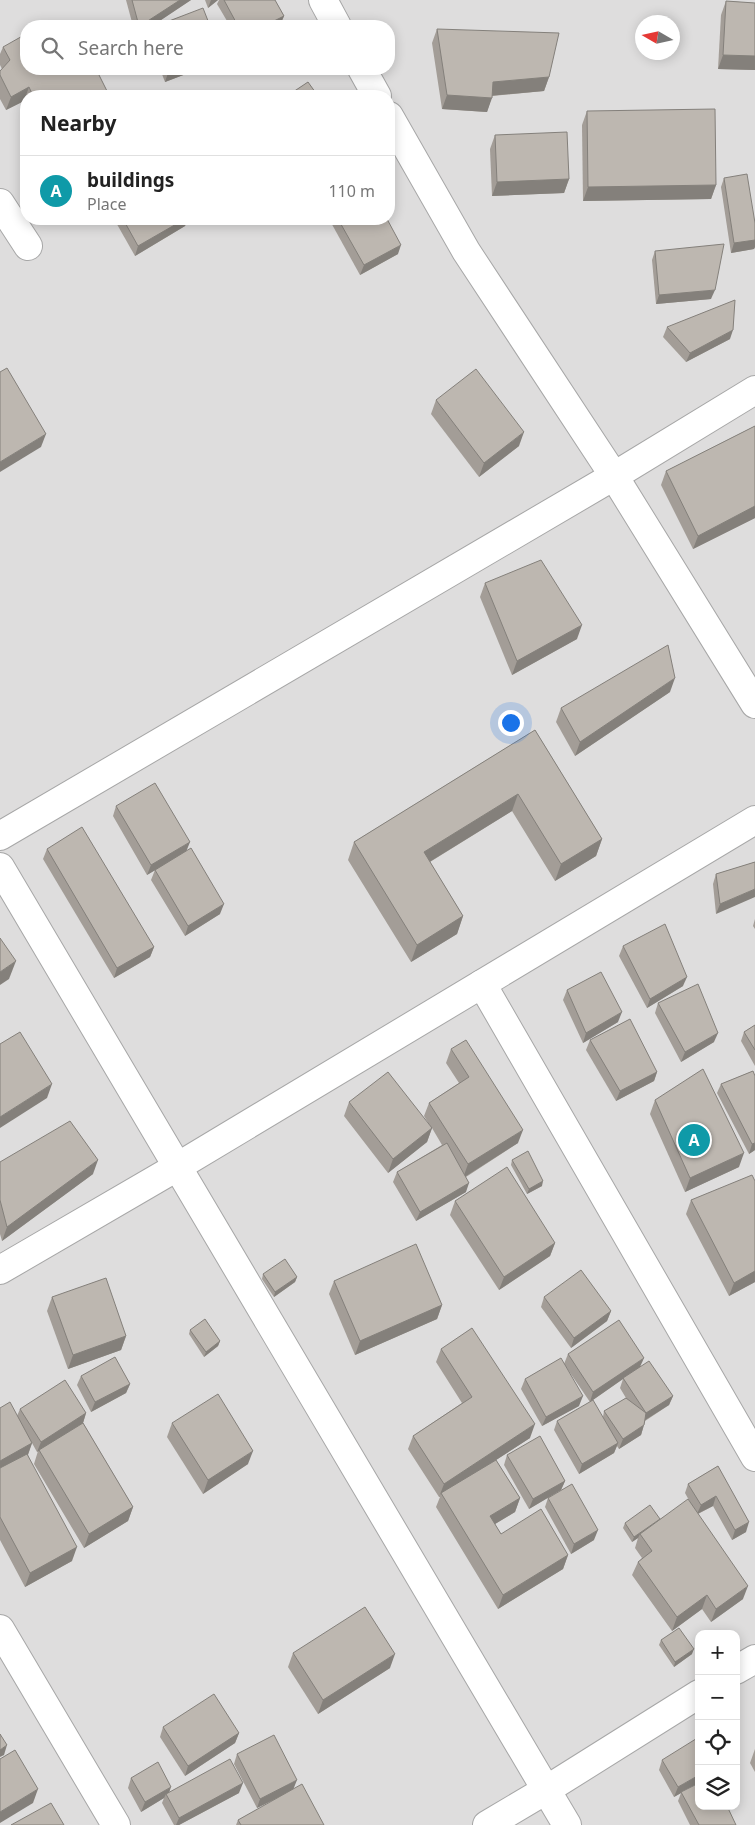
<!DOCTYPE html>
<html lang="en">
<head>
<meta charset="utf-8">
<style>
  :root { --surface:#fff; --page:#f2f2f2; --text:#222; --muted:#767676; --line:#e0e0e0; --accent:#cd1403 }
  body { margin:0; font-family:"Noto Sans",sans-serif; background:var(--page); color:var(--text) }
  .controls { position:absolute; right:15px; bottom:15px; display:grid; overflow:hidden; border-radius:10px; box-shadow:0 2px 12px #0003 }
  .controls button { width:45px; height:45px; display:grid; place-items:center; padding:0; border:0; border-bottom:1px solid var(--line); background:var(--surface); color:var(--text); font:25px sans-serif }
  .compass { position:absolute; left:635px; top:15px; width:45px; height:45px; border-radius:50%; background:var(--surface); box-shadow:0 2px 12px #0003; rotate:279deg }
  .you { position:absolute; left:510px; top:722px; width:18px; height:18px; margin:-12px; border:4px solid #fff; border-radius:50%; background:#1a73e8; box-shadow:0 0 0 8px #1a73e833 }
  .badge { display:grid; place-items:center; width:32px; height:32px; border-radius:50%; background:var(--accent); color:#fff; font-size:16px; font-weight:700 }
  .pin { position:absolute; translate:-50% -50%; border:2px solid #fff; box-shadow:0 1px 5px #0006 }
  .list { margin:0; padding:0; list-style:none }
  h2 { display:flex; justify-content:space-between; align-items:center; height:65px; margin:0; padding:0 20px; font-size:21px }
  h2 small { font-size:16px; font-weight:400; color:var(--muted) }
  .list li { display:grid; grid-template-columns:32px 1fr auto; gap:15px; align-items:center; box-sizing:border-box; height:70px; padding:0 20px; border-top:1px solid var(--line) }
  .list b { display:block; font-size:19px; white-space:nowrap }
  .list p { margin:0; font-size:16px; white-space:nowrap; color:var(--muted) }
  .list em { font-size:16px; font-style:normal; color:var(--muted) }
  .icon { flex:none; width:28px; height:28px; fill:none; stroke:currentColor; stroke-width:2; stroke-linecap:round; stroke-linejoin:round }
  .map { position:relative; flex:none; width:755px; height:1825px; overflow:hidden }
  .search { position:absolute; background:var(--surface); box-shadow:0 2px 12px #0003; left:20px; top:20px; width:375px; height:55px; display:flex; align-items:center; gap:12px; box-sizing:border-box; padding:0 18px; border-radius:20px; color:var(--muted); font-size:19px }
  .panel { position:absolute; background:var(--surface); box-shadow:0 2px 12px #0003; left:20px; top:90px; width:375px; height:135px; border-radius:20px }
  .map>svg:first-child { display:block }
</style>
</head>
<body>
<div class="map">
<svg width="755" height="1825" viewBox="0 0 755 1825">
  <rect width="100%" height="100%" fill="#f0eee7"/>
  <path fill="#dedddd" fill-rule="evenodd" d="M0,0H755V1825H0ZM642,22H672V52H642ZM26,26H389V69H26ZM26,96H389V219H26ZM699,1634H736V1806H699Z"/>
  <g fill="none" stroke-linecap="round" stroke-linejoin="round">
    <defs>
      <g id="street">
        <polyline points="323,0 337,26"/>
        <polyline points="362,69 377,96"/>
        <polyline points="389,116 466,251 614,476 755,704"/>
        <polyline points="0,203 28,246"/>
        <polyline points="0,836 614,476 755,390"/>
        <polyline points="0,867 567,1825"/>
        <polyline points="482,984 755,1457"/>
        <polyline points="0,1270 177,1167 755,820"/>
        <polyline points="0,1629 116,1825"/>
        <polyline points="736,1670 755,1659"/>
        <polyline points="487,1825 546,1790 699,1694"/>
      </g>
    </defs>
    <use href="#street" stroke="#a7a7a7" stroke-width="30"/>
    <use href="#street" stroke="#fff" stroke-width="28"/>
  </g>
  <g fill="#a39d97">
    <polygon points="126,0 191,0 152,26 133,26"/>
    <polygon points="205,0 218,0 208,8"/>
    <polygon points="219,0 275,0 284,16 280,25 279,26 230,26 217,4"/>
    <polygon points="726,1 755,3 755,70 718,69 721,15"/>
    <polygon points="437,29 549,77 544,91 492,96 487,112 442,109 432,43"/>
    <polygon points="3,47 108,96 26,96 26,106 24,101 6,110 0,99 0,71 2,69 0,65 0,54"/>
    <polygon points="160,69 199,69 165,82"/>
    <polygon points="587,111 716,185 711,199 583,201 582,125"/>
    <polygon points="495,135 569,179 564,193 492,196 490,149"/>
    <polygon points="724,178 755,223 755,247 754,249 731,253 721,187"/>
    <polygon points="114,219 188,219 185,226 135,256"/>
    <polygon points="329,219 387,219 398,254 360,275"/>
    <polygon points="655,251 711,299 656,304 652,260"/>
    <polygon points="667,327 730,339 686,362 663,337"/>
    <polygon points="436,400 519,446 479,477 431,414"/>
    <polygon points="755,426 755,518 693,549 661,485 666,471"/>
    <polygon points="485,583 577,639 512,675 480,597"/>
    <polygon points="670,692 575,756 556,722 561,708"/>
    <polygon points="535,730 602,839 596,856 555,881 512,811 430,862 463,916 457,934 411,962 348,860 354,842"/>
    <polygon points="116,806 186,851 220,914 185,936 151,880 155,870 147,875 113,816"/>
    <polygon points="47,849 154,947 150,957 114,978 43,859"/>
    <polygon points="755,862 716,914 713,884 716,874"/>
    <polygon points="755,919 755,929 753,926"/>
    <polygon points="623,946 683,986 647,1008 619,956"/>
    <polygon points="567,990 618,1022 583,1043 563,1000"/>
    <polygon points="658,1003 714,1042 681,1062 655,1013"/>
    <polygon points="755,1025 755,1066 741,1041 744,1032"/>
    <polygon points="590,1040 657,1072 654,1081 616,1101 586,1050"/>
    <polygon points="451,1049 518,1143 466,1177 466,1192 416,1221 393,1182 397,1172 442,1145 432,1128 427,1142 388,1173 344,1116 349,1102 430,1126 424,1116 429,1103 459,1083 446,1063"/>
    <polygon points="753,1071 755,1150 749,1154 717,1093 721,1084"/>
    <polygon points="655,1100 739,1167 685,1192 650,1114"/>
    <polygon points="512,1160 542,1186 527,1194 511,1165"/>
    <polygon points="0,1162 93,1174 2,1241 0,1234"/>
    <polygon points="755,1181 755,1282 729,1296 686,1214 691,1200"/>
    <polygon points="455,1201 555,1243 550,1256 499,1290 450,1215"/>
    <polygon points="263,1274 297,1277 295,1282 274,1297 262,1279"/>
    <polygon points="334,1281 442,1305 437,1319 355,1355 329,1294"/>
    <polygon points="52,1297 126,1336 121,1350 68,1369 47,1311"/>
    <polygon points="544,1297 611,1311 607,1321 571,1348 541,1307"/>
    <polygon points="190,1330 220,1341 218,1346 204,1357 189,1334"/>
    <polygon points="441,1349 530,1438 496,1460 520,1498 515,1512 495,1524 501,1534 568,1555 563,1569 498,1609 436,1507 440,1497 439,1497 408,1449 413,1436 462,1403 436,1362"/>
    <polygon points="568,1354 640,1367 673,1396 669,1405 645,1421 641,1435 619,1449 617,1446 614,1453 579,1474 554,1430 557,1421 603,1417 604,1411 626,1398 620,1388 623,1379 590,1402 564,1364"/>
    <polygon points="81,1376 130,1384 126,1393 91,1412 77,1385"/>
    <polygon points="525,1379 579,1406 542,1426 521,1389"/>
    <polygon points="0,1408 17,1416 20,1409 86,1413 83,1423 133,1507 128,1521 84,1548 34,1464 38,1451 37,1452 32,1443 28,1455 72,1561 25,1587 0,1540"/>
    <polygon points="172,1423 248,1464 203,1494 167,1437"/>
    <polygon points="507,1455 565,1481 561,1490 529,1509 504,1465"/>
    <polygon points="718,1466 746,1532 732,1540 713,1506 698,1514 743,1599 711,1622 702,1609 672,1631 632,1575 638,1562 642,1558 635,1548 638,1538 632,1542 623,1528 625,1523 660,1519 690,1502 685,1493 688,1484"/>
    <polygon points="548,1498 594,1540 571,1554 545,1507"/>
    <polygon points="661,1640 692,1654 674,1667 659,1645"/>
    <polygon points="293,1653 390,1668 318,1714 288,1667"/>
    <polygon points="163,1727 239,1733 235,1743 185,1776 160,1737"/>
    <polygon points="755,1749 755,1772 750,1763"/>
    <polygon points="237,1754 294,1789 324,1825 236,1825 238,1820 286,1794 257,1808 234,1764"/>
    <polygon points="662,1760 699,1806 736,1825 690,1825 678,1801 681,1793 674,1797 659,1770"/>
    <polygon points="131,1778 169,1792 239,1793 179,1825 174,1825 162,1803 164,1798 141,1812 128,1788"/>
  </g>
  <g fill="#84807b">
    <polygon points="180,0 191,0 152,26 140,26"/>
    <polygon points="211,0 218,0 208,8"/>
    <polygon points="284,16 280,25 279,26 264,26"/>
    <polygon points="723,55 755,56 755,70 718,69"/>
    <polygon points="178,69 199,69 165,82 168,73"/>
    <polygon points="549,77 544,91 488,96 493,82"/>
    <polygon points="29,87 24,101 6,110 11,97"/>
    <polygon points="447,95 492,98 487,112 442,109"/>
    <polygon points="569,179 564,193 492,196 497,182"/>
    <polygon points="716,185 711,199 583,201 588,187"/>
    <polygon points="185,219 188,219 185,226 135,256 138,246"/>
    <polygon points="755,240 755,247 754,249 731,253 734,243"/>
    <polygon points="401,245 398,254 360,275 364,265"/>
    <polygon points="715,290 711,299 656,304 659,295"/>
    <polygon points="733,330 730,339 686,362 690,353"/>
    <polygon points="524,432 519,446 479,477 484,463"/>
    <polygon points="46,434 41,447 0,472 0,462"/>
    <polygon points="755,506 755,518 693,549 698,536"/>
    <polygon points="582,625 577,639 512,675 517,661"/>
    <polygon points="675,678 670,692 575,756 580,742"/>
    <polygon points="518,794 512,811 418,869 424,852"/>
    <polygon points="602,839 596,856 555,881 561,864"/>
    <polygon points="190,842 186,852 147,875 151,865"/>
    <polygon points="755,889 755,897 716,914 720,904"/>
    <polygon points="224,904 220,914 185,936 188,926"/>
    <polygon points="463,916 457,934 411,962 417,945"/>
    <polygon points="154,947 150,957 114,978 117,968"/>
    <polygon points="16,961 9,979 0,985 0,972"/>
    <polygon points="687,977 683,986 647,1008 650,999"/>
    <polygon points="622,1012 618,1022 583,1043 586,1033"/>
    <polygon points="718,1033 714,1042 681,1062 685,1052"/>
    <polygon points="657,1072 654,1081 616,1101 620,1091"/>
    <polygon points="52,1084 47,1098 0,1128 0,1117"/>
    <polygon points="432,1128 427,1142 388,1173 393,1159"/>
    <polygon points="523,1130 518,1143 463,1178 468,1164"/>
    <polygon points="755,1143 755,1150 749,1154 752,1144"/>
    <polygon points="744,1153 739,1167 685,1192 690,1178"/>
    <polygon points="98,1160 93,1174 2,1241 7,1227"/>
    <polygon points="543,1181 542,1186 527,1194 529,1189"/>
    <polygon points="469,1183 466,1192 416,1221 420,1212"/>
    <polygon points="555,1243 550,1256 499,1290 504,1277"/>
    <polygon points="755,1271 755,1282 729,1296 734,1283"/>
    <polygon points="297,1277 295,1282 274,1297 275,1292"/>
    <polygon points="442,1305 437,1319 355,1355 360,1341"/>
    <polygon points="611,1311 607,1321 571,1348 574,1338"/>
    <polygon points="126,1336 121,1350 68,1369 73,1355"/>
    <polygon points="220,1341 218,1346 204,1357 206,1352"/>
    <polygon points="644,1358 640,1367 590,1402 593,1392"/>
    <polygon points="130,1384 126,1393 91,1412 95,1402"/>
    <polygon points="583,1396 579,1406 542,1426 546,1417"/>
    <polygon points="673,1396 669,1405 642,1422 646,1413"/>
    <polygon points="86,1413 83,1423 37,1452 41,1442"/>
    <polygon points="535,1424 530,1438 442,1495 441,1493 439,1497 444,1484"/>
    <polygon points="644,1425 641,1435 619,1449 623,1439"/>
    <polygon points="32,1443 27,1457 0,1472 0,1461"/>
    <polygon points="618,1443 614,1453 579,1474 582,1464"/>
    <polygon points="253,1451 248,1464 203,1494 208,1480"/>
    <polygon points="565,1481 561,1490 529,1509 533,1499"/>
    <polygon points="716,1496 713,1506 697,1514 701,1505"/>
    <polygon points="520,1498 515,1512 485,1530 490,1516"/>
    <polygon points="133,1507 128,1521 84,1548 89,1534"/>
    <polygon points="660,1520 640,1534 638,1538 632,1542 634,1537"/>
    <polygon points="749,1522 746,1532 732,1540 735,1530"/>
    <polygon points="598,1530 594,1540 571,1554 574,1544"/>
    <polygon points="77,1547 72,1561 25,1587 30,1573"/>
    <polygon points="568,1555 563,1569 498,1609 503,1595"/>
    <polygon points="748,1586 743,1599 711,1622 716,1609"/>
    <polygon points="707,1595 702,1609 672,1631 677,1617"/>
    <polygon points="694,1649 692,1654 674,1667 675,1662"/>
    <polygon points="395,1654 390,1668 318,1714 323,1700"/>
    <polygon points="239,1733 235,1743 185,1776 188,1766"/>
    <polygon points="7,1745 4,1755 0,1757 0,1750"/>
    <polygon points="699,1775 699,1783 681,1792 681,1793 674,1797 678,1787"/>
    <polygon points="297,1780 293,1790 257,1808 260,1799"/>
    <polygon points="243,1783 239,1793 179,1825 176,1825 179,1818"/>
    <polygon points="171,1787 168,1796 166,1794 164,1798 141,1812 145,1802"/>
    <polygon points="38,1789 33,1803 0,1823 0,1812"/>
  </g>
  <g fill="#bdb7b0" stroke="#84807b">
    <polygon points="132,0 180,0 140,26 139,26"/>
    <polygon points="224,0 275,0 284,16 264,26 238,26"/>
    <polygon points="726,1 755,3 755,56 723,55"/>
    <polygon points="203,8 210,26 156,26"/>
    <polygon points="437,29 559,33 549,77 493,82 492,98 447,95"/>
    <polygon points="26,34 26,69 96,69 109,95 106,96 33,96 29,87 11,97 0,75 0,71 10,60 3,47"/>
    <polygon points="167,69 178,69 168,73"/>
    <polygon points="308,82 318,96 287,96"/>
    <polygon points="715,109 716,185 588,187 587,111"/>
    <polygon points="567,132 569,179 497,182 495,135"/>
    <polygon points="747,174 755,223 755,240 734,243 724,178"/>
    <polygon points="123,219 185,219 138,246"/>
    <polygon points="338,219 387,219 401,245 364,265"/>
    <polygon points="724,244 715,290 659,295 655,251"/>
    <polygon points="735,300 733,330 690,353 667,327"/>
    <polygon points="7,368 46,434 0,462 0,372"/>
    <polygon points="476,369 524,432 484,463 436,400"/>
    <polygon points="755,426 755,506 698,536 666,471"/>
    <polygon points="541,560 582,625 517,661 485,583"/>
    <polygon points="668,645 675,678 580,742 561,708"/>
    <polygon points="535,730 602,839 561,864 518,794 424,852 463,916 417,945 354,842"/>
    <polygon points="155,783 190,842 151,865 116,806"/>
    <polygon points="82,827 154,947 117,968 47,849"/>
    <polygon points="191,848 224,904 188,926 155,870"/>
    <polygon points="755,862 755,889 720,904 716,874"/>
    <polygon points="665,924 687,977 650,999 623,946"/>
    <polygon points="0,938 16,961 0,972"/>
    <polygon points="601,972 622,1012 586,1033 567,990"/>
    <polygon points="698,984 718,1033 685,1052 658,1003"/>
    <polygon points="630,1019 657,1072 620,1091 590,1040"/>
    <polygon points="755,1025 755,1050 744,1032"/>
    <polygon points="20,1032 52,1084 0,1117 0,1044"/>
    <polygon points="466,1040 523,1130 468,1164 429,1103 469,1077 451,1049"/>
    <polygon points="703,1069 744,1153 690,1178 655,1100"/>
    <polygon points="753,1071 755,1076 755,1143 752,1144 721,1084"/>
    <polygon points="388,1072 432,1128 393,1159 349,1102"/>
    <polygon points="70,1121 98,1160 7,1227 0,1200 0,1162"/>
    <polygon points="447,1143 469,1183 420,1212 397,1172"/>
    <polygon points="528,1151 543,1181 529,1189 512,1160"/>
    <polygon points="507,1167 555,1243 504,1277 455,1201"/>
    <polygon points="752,1175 755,1181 755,1271 734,1283 691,1200"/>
    <polygon points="416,1244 442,1305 360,1341 334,1281"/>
    <polygon points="285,1259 297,1277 275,1292 263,1274"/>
    <polygon points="581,1270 611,1311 574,1338 544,1297"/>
    <polygon points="106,1278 126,1336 73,1355 52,1297"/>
    <polygon points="205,1319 220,1341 206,1352 190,1330"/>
    <polygon points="619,1320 644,1358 593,1392 568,1354"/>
    <polygon points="472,1328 535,1424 444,1484 413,1436 472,1397 441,1349"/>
    <polygon points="115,1357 130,1384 95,1402 81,1376"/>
    <polygon points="561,1358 583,1396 546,1417 525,1379"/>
    <polygon points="649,1361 673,1396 646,1413 644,1425 623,1439 604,1411 626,1398 646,1413 623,1378"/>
    <polygon points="65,1380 86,1413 41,1442 20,1409"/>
    <polygon points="218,1394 253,1451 208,1480 172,1423"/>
    <polygon points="593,1400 618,1443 582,1464 557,1421"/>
    <polygon points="10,1402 32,1443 0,1461 0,1408"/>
    <polygon points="83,1423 133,1507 89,1534 39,1450"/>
    <polygon points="540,1436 565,1481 533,1499 507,1455"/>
    <polygon points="27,1454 77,1547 30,1573 0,1517 0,1468"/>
    <polygon points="496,1460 520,1498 490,1516 501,1534 541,1509 568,1555 503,1595 441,1493"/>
    <polygon points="718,1466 749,1522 735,1530 716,1496 701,1505 688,1484"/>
    <polygon points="572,1484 598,1530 574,1544 548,1498"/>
    <polygon points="688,1499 748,1586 716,1609 707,1595 677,1617 638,1562 652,1551 640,1534"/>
    <polygon points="650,1505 660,1519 634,1537 625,1523"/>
    <polygon points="365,1607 395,1654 323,1700 293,1653"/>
    <polygon points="679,1628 694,1649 675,1662 661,1640"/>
    <polygon points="214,1694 239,1733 188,1766 163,1727"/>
    <polygon points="0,1734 7,1745 0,1750"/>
    <polygon points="274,1735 297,1780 260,1799 237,1754"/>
    <polygon points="699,1737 699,1775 678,1787 662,1760"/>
    <polygon points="15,1750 38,1789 0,1812 0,1759"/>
    <polygon points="230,1759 243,1783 179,1818 166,1794"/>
    <polygon points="158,1762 171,1787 145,1802 131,1778"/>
    <polygon points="699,1783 699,1806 727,1806 736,1825 699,1825 681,1792"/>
    <polygon points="302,1784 324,1825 241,1825 238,1820"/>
    <polygon points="51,1803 64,1825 11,1825"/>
  </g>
</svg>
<div class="controls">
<button>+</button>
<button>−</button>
<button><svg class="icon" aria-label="locate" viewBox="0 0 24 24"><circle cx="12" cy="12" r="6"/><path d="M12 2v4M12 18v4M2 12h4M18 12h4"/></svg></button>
<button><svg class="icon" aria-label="layers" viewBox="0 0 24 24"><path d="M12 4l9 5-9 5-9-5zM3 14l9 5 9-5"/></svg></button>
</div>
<svg class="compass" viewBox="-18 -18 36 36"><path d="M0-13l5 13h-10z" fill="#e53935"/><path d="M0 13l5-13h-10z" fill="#767676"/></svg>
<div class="you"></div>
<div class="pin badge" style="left:694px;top:1140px;background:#0f9aa8">A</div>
<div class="search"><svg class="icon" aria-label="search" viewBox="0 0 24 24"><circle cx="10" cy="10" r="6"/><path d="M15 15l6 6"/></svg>Search here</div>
<section class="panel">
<h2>Nearby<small></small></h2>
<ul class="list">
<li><span class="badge" style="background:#0f9aa8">A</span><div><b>buildings</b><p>Place</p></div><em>110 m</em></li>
</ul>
</section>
</div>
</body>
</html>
